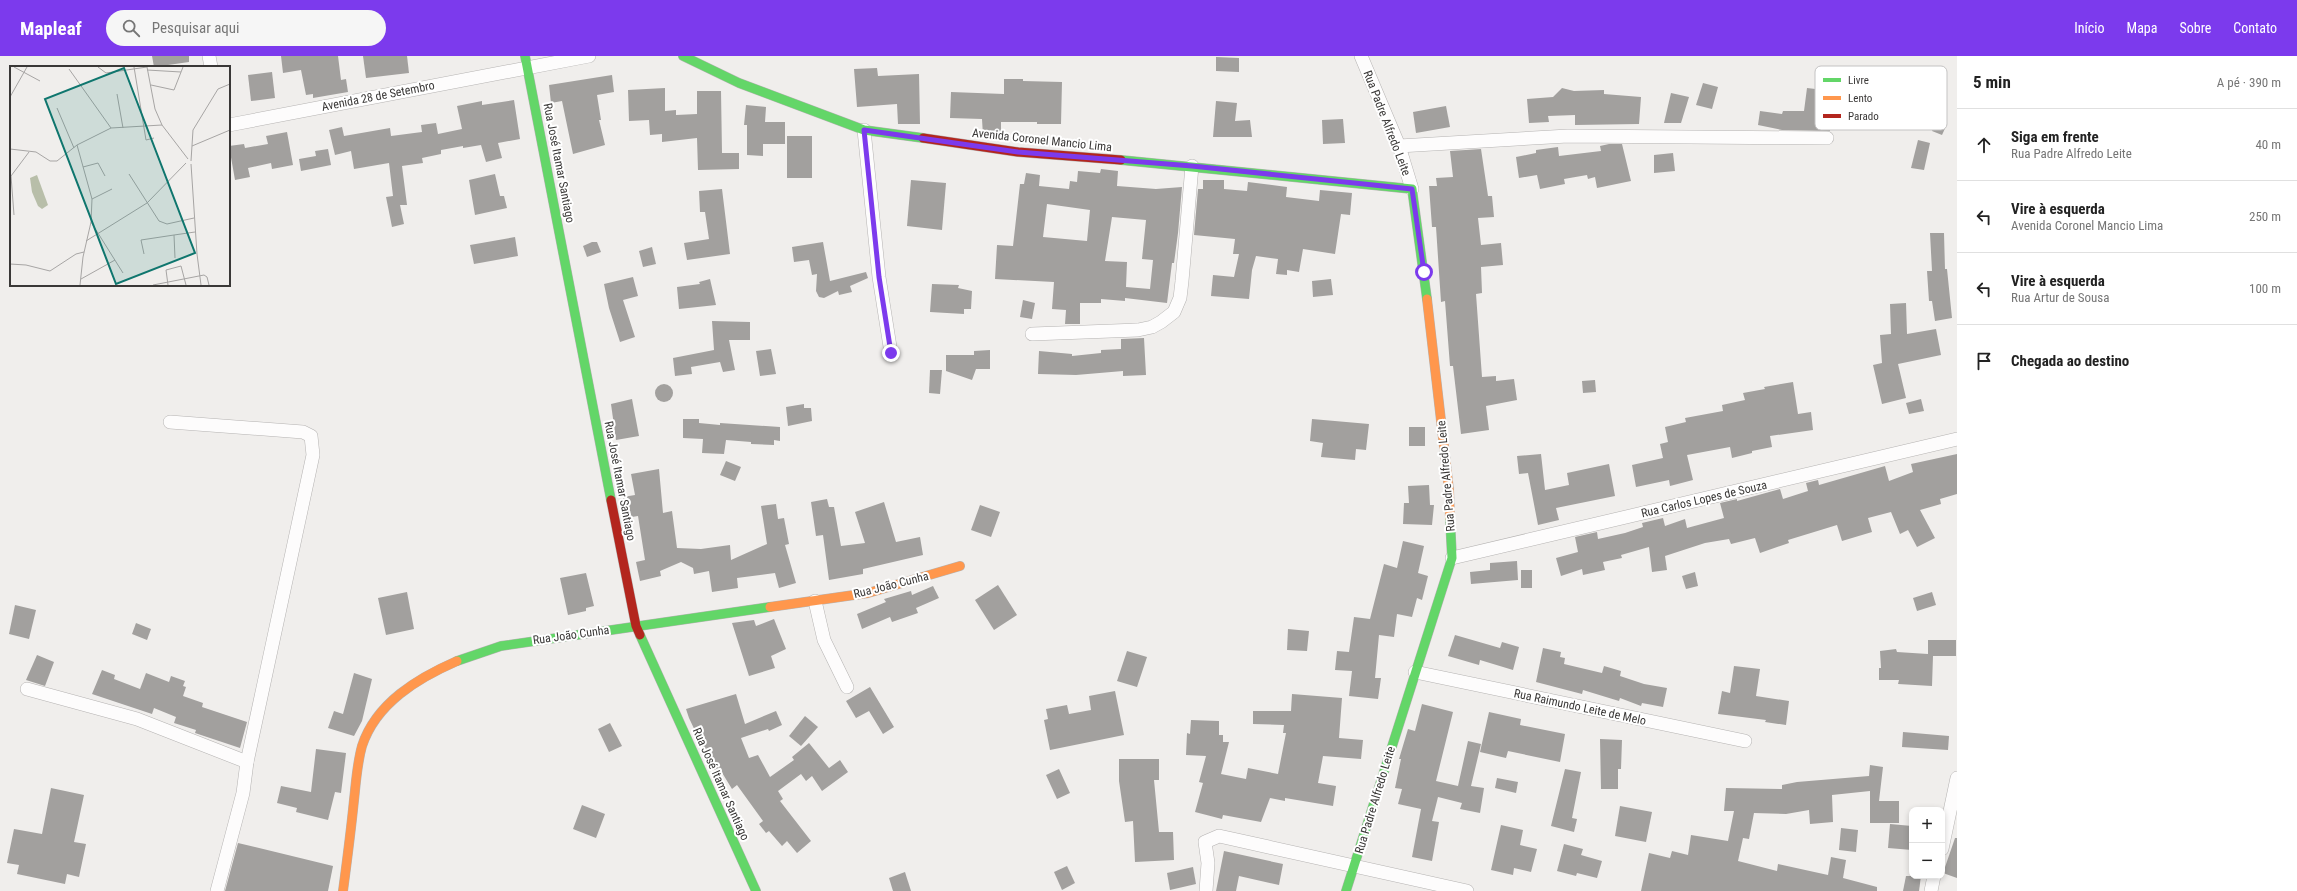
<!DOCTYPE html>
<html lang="pt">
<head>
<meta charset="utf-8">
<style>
  :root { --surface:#fff; --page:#f6f6f6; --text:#222; --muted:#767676; --line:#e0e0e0; --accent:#7c3aed }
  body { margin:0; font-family:"Roboto Condensed",sans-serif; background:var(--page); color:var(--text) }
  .controls { position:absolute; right:12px; bottom:12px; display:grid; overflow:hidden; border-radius:8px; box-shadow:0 2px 6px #0003 }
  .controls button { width:36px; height:36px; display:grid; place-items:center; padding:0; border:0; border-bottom:1px solid var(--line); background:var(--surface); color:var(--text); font:20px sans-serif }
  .stop { position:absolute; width:12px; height:12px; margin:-9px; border:3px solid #7c3aed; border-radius:50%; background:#fff }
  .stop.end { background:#7c3aed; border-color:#fff; box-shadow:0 1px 4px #0008 }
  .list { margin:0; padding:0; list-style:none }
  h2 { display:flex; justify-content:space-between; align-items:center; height:52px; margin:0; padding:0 16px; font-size:17px }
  h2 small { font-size:13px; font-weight:400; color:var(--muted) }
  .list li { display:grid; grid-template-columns:26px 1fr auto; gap:12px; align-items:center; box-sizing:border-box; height:72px; padding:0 16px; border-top:1px solid var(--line) }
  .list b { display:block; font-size:15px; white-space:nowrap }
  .list p { margin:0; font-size:13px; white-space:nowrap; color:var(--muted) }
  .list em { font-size:13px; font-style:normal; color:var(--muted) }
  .icon { flex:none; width:22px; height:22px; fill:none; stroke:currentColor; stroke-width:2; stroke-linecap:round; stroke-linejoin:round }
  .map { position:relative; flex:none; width:1957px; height:835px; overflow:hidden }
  header { display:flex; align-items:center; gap:24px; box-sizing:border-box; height:56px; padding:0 20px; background:var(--accent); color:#fff }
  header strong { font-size:19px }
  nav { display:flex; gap:22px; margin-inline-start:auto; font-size:14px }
  .search { width:280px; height:36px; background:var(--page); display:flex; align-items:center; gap:10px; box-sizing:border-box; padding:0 14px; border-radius:22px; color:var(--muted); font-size:15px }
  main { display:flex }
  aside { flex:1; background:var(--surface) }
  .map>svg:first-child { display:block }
</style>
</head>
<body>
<header>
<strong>Mapleaf</strong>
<div class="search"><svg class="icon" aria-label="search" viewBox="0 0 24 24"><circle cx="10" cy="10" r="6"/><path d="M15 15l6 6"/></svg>Pesquisar aqui</div>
<nav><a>Início</a><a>Mapa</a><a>Sobre</a><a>Contato</a></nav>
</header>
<main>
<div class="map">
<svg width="1957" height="835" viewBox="0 0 1957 835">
  <rect width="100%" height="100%" fill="#f0eeec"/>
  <g fill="#a2a09e" fill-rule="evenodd">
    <polygon points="152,0 189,0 189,6 154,11"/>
    <polygon points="281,0 338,0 341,24 346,23 348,36 313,42 313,38 306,39 301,14 283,17"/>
    <polygon points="363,0 407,0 409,17 366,22"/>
    <polygon points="1216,1 1239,2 1239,16 1216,15"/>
    <polygon points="877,12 878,20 919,18 920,68 898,68 897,48 857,51 854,13"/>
    <polygon points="272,16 275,42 251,45 248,19"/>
    <polygon points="612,19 614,36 597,39 601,64 599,64 605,89 573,98 562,45 551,47 549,29"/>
    <polygon points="1004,23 1023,23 1023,25 1062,26 1061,68 1037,68 1037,66 1001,66 1001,83 983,80 982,63 950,62 951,36 1004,38"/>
    <polygon points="1703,27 1718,31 1712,53 1696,49"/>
    <polygon points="665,32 665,55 676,54 676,59 697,58 697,35 721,35 722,97 739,97 739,113 698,114 697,82 662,86 662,78 650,79 649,64 629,65 628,34"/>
    <polygon points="1562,32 1574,35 1604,34 1604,38 1641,41 1639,68 1575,69 1575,59 1548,60 1549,66 1529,67 1527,43 1553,41"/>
    <polygon points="1807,32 1824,34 1821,58 1830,58 1830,75 1782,74 1758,69 1760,55 1782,58 1783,55 1804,55"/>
    <polygon points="1671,37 1689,41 1681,67 1664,67"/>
    <polygon points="514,44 520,83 498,87 502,102 486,106 481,89 463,92 463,90 441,94 441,98 422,102 423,107 402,110 407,149 400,149 404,168 392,171 386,141 393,140 389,107 354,113 351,95 335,99 329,74 342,71 344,80 390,72 391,80 422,76 421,69 436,67 438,78 462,73 457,50 482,45 482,49"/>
    <polygon points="1216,45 1237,47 1235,65 1250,64 1252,81 1213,81"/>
    <polygon points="746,49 766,51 765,66 785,66 785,88 763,88 763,100 747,99 747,69 744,69"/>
    <polygon points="1446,50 1450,71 1416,77 1413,56"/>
    <polygon points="1343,63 1345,87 1323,88 1322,64"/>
    <polygon points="1936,64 1947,68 1942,79 1932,75"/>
    <polygon points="287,76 293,109 272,113 271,107 248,112 250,121 235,124 229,90 244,88 245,92 268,88 266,80"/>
    <rect x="787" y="80" width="25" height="42"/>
    <polygon points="1918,84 1930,87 1924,114 1911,112"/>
    <polygon points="1609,88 1622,88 1631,125 1597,132 1595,121 1588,123 1587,119 1564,123 1565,128 1540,133 1537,119 1519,122 1516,101 1536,97 1536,94 1558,91 1559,100 1601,95 1600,90"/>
    <polygon points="328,93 331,109 301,115 299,103 316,100 315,95"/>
    <polygon points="1481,93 1488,140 1492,140 1494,161 1478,162 1481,189 1501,187 1503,209 1481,211 1482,237 1476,238 1482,321 1496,320 1496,325 1514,323 1517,344 1486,350 1489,374 1461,378 1453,310 1450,310 1445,245 1441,246 1436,171 1432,171 1429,130 1437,130 1436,122 1453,121 1450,95"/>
    <polygon points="1673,97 1675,115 1654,117 1654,99"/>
    <path d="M1101,113L1118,115L1117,130L1156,133L1182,131L1178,177L1174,207H1172L1167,247L1125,242V245L1101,243V247H1080V268H1065L1066,254L1052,253L1054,226L995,223L997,189L1013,190L1020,128H1024L1026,117L1040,119L1039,130L1069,133L1070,125L1077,126L1078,115L1100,117ZM1047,148L1090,154L1087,185L1043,181ZM1112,161L1146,164L1142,203L1153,204L1150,233L1126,231L1127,206L1105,205Z"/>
    <polygon points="495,118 500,140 504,140 507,152 475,159 469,124"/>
    <polygon points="911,124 946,127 942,174 907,170"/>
    <polygon points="1203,124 1224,124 1224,133 1247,135 1248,126 1287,131 1286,141 1319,145 1320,134 1352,137 1350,159 1341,158 1335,198 1303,193 1299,216 1287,214 1287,219 1276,218 1278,203 1256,200 1252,214 1249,243 1211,240 1213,219 1234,221 1239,198 1233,198 1235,183 1194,179 1198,133 1203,133"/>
    <polygon points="722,133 730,198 687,204 684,187 709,183 705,156 700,156 699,135"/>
    <polygon points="1930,177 1944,177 1945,213 1947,213 1952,262 1935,265 1932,245 1929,245 1927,215 1932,215"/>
    <polygon points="515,181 518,200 474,208 470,189"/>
    <polygon points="592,186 597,186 601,196 587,201 583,190"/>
    <polygon points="823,186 830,225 866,216 868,222 850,230 852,236 839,239 838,235 824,242 819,241 816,235 817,218 812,219 809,204 794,206 792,191"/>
    <polygon points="652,191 656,208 643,211 639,195"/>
    <polygon points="633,221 638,240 623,244 635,281 620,286 609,252 604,228"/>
    <polygon points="710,223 716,249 679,253 677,231 700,228 699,226"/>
    <polygon points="1331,223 1333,239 1313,241 1312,225"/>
    <polygon points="932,228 959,229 958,232 972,235 971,253 964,253 964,258 930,256"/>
    <polygon points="1023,244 1035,247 1032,263 1020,261"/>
    <polygon points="1906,247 1907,278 1936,273 1941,299 1898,308 1906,342 1882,348 1873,309 1882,307 1880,279 1891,278 1890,248"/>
    <polygon points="712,265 750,266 750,284 729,284 735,314 723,316 720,306 691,311 692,318 675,320 673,302 714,294"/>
    <polygon points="1144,282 1146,319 1123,320 1123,315 1076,319 1038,318 1039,295 1072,298 1072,300 1101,297 1101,294 1121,293 1121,283"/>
    <polygon points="771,293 776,318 760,320 756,295"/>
    <polygon points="990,294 990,313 976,313 972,324 946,315 946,299 974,299 974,295"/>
    <polygon points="930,314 942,314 940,338 929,337"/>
    <polygon points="1595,324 1596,336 1583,337 1582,325"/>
    <polygon points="1793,326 1798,358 1811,356 1813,374 1770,380 1772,391 1752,395 1752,397 1732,402 1730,391 1687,399 1693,424 1670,430 1669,424 1636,431 1632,409 1663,402 1660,388 1668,386 1665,371 1686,366 1685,362 1723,355 1722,349 1745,344 1743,337 1765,333 1764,331"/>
    <circle cx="664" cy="337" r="9"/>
    <polygon points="632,343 639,380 616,384 611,348"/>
    <polygon points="1921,343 1924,355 1909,358 1906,347"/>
    <polygon points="804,348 804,352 811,352 812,365 788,370 786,351"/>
    <polygon points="683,363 699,363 699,367 720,369 720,367 780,371 780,385 774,384 774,389 751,388 751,386 726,384 724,398 702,397 703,383 683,382"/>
    <polygon points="1312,363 1369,368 1366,394 1356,393 1355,404 1321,401 1323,387 1310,385"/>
    <rect x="1409" y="371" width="16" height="19"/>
    <polygon points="1541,398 1545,434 1569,429 1567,417 1609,408 1615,440 1556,452 1559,464 1538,469 1528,417 1519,418 1517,400"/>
    <polygon points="1957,398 1957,438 1940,443 1941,448 1920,454 1935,482 1917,491 1908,474 1900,478 1891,456 1868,462 1872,476 1842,485 1837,469 1788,484 1789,487 1760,497 1755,482 1731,488 1729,483 1705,487 1665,500 1667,514 1652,516 1649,491 1621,499 1622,502 1603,506 1605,514 1583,519 1582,513 1561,520 1556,502 1578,496 1575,481 1597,476 1598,483 1625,477 1643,471 1642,467 1663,462 1665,470 1685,463 1687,472 1724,462 1720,447 1737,443 1737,445 1780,433 1783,443 1808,435 1806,427 1818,424 1819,429 1885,410 1889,425 1913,416 1911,408"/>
    <polygon points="726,405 741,411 735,425 720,419"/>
    <polygon points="659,413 663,457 672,455 677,492 701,493 730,489 731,504 767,488 761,450 776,448 778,463 784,462 789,488 785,489 796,527 779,532 775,517 737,522 738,532 712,536 709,515 694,518 693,512 681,506 660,515 661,520 640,525 636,506 645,504 638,460 626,462 623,441 635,439 631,418"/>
    <polygon points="1429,429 1430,449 1434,449 1432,469 1403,468 1404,447 1409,447 1408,430"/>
    <polygon points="827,443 829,451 834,451 841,490 865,487 855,456 884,446 896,486 920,481 923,499 863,513 863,518 829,524 823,479 816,480 811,446"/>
    <polygon points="980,449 1000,456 991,481 971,474"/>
    <polygon points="1403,485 1424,490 1418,517 1428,520 1422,544 1417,542 1412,561 1397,558 1394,581 1379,579 1375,622 1381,622 1378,643 1349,640 1352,615 1335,614 1337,595 1349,596 1354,561 1370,563 1384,508 1397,512"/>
    <polygon points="1517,505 1518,524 1471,528 1470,516 1490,514 1490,507"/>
    <rect x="1521" y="514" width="11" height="18"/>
    <polygon points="1695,516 1698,530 1686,533 1682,520"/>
    <polygon points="586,517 594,550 586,552 586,555 568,559 560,522"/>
    <polygon points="998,529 1017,559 994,574 975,544"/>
    <polygon points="933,530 939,542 916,552 918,557 892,566 890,561 862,573 857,558 886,546 884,543 911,535 912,539"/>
    <polygon points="407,536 414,573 386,579 378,542"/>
    <polygon points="1932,536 1936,549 1917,555 1913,542"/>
    <polygon points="15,549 36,554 29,583 9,578"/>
    <polygon points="774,563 786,593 771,600 775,612 749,620 732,567 754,564 756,570"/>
    <polygon points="136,567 151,573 147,584 132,578"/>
    <polygon points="1288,573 1309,575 1307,595 1287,594"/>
    <polygon points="1455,579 1500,592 1502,586 1519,591 1513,614 1480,604 1479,609 1448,600"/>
    <polygon points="1928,584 1956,584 1956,600 1933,600 1932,630 1898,628 1899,624 1879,624 1879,612 1881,612 1880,595 1896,593 1897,596 1928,598"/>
    <polygon points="1543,592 1561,596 1560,601 1565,602 1564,608 1602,617 1604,610 1621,615 1620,620 1644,628 1667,632 1663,651 1642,647 1641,650 1620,642 1619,645 1583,634 1582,638 1536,626"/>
    <polygon points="1127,595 1147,601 1137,631 1117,625"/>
    <polygon points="37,599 54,606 45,630 26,624"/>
    <polygon points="1734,610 1760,613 1756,640 1789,645 1786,669 1765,666 1766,664 1718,658 1722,635 1730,637"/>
    <polygon points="102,614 115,619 114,623 140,633 146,617 169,626 171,620 185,625 183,630 186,631 183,640 203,647 202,651 247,666 240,692 195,677 196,674 174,667 176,661 154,652 152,658 92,638"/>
    <polygon points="354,617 372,623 362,665 354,680 328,672 334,655 343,658"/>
    <polygon points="870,631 894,671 883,678 869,655 856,662 846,645"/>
    <polygon points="1115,635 1124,679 1050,694 1044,664 1048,663 1046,653 1067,649 1069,658 1091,654 1089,640"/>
    <polygon points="736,638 745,668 776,655 782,669 769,675 768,673 741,682 749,702 758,699 770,721 794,704 792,701 809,687 829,712 840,704 848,716 822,735 812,720 806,725 801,718 778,735 783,743 780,745 811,785 797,797 787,785 782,790 769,775 766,777 759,768 763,765 737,729 732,733 721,715 715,717 689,662 686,653"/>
    <polygon points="1292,638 1342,642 1339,682 1363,684 1361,703 1323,700 1318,727 1336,730 1333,750 1285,742 1285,745 1270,742 1261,766 1223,759 1222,763 1195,756 1203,727 1199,726 1206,700 1186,699 1187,677 1190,678 1191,664 1219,665 1219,679 1223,679 1223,686 1229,686 1221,718 1246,723 1248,712 1278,718 1286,677 1283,677 1284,669 1253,668 1253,655 1291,655"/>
    <polygon points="1422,648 1453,656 1436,725 1458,730 1468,685 1481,688 1471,730 1484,732 1480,757 1460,753 1462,747 1438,741 1432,765 1439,766 1432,805 1412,801 1421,753 1398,748 1402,733 1395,732 1401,703 1399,703 1408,673 1415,675"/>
    <polygon points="1489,656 1521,663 1520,669 1565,678 1560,706 1508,695 1506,702 1480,696"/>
    <polygon points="805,660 818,671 801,690 789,680"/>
    <polygon points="610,667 622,690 609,696 598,673"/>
    <polygon points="1903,676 1949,680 1948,694 1902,691"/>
    <polygon points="1600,683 1622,684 1621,713 1618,713 1618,733 1601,733"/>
    <polygon points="316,693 346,697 341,737 335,736 328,764 296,756 297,752 277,747 281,730 311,736"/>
    <polygon points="1119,703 1159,703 1159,724 1154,724 1159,776 1173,776 1174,804 1135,806 1133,765 1125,766 1119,725"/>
    <polygon points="1870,709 1883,711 1879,745 1899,745 1899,767 1870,767 1870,735 1832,739 1833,766 1810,768 1809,754 1786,758 1754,757 1749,783 1743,782 1738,805 1777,815 1778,808 1828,819 1831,801 1846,804 1843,822 1877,831 1877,835 1641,835 1649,797 1670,802 1672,795 1688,799 1691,779 1728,785 1734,755 1724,755 1726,732 1782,733 1782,729 1797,726 1869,720"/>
    <polygon points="1059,713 1070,737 1057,743 1046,719"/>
    <polygon points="1565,713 1581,716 1572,762 1577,763 1574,776 1551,770"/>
    <polygon points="1497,722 1518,726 1516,737 1495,732"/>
    <polygon points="51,732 84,739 74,786 86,788 79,821 67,818 65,828 17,818 19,809 7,807 14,773 42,778"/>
    <polygon points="582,749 605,758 596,782 573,773"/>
    <polygon points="1620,750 1652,756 1646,786 1615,780"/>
    <polygon points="1890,768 1912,770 1912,794 1888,792"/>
    <polygon points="1501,769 1523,774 1520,789 1537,793 1531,816 1514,812 1513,819 1491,814"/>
    <polygon points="1841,772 1858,774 1856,796 1839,794"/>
    <polygon points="1955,782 1957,782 1957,822 1943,817"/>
    <polygon points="238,787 333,810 328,835 225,835"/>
    <polygon points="1564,788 1583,793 1581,799 1602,805 1597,822 1577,817 1576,820 1557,815"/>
    <polygon points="1224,795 1283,808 1279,829 1239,820 1236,835 1216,835"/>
    <polygon points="1067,810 1075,827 1062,834 1054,816"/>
    <polygon points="1193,811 1196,828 1170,834 1167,817"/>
    <polygon points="905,816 911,835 893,835 889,822"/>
    <polygon points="1906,820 1921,820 1919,835 1903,835"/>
  </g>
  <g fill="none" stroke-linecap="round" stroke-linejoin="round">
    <defs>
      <g id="street">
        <polyline points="209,0 211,11"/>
        <polyline points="1361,0 1399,90 1412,133"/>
        <polyline points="229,69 589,0"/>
        <polyline points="864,74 879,221 891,297"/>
        <polyline points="1399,90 1568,80 1827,82"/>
        <polyline points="1032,278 1138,274 1152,271 1161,266 1174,256 1180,242 1182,225 1192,110"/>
        <polyline points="170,366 303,376 311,380 313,399 247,706"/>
        <polyline points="1452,502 1957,383"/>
        <polyline points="815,545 824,584 847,631"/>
        <polyline points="1415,616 1745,685"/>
        <polyline points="27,633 137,663 247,706 243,737 217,835"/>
        <polyline points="1942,793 1957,722"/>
        <polyline points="1206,835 1208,807 1205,786 1219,780 1467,835"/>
        <polyline points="1931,835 1934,820"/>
      </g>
      <g id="fast">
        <polyline points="525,0 611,444"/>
        <polyline points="683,0 739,27 864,74 923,82"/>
        <polyline points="1121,104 1412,133 1427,243"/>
        <polyline points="640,579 756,835"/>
        <polyline points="457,605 501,590 770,551"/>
        <polyline points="1346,835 1452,502 1450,462"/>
      </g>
      <g id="slow">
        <polyline points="1427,243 1449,434 1450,462"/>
        <polyline points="770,551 868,537 960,510"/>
        <path d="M343,835C347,805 351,774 354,744C356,726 357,708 362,690C376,647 418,622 457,605"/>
      </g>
      <g id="jam">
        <polyline points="923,82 1018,96 1121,104"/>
        <polyline points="611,444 636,570 640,579"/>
      </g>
    </defs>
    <use href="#street" stroke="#b5b3b2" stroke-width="14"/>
    <use href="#fast" stroke="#b5b3b2" stroke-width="10"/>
    <use href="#slow" stroke="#b5b3b2" stroke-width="10"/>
    <use href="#jam" stroke="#b5b3b2" stroke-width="10"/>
    <use href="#street" stroke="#fdfcfc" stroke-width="13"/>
    <use href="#fast" stroke="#63d668" stroke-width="9"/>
    <use href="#slow" stroke="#ff974d" stroke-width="9"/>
    <use href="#jam" stroke="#b3261e" stroke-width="9"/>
  </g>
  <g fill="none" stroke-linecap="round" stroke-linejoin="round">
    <polyline stroke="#7c3aed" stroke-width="5" points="891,297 879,221 864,74 1018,96 1192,110 1412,133 1424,216"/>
  </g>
  <g text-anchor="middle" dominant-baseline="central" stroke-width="4" stroke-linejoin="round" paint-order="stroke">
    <g font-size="12" fill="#3a3837" stroke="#fff">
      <text transform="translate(378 40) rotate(-11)">Avenida 28 de Setembro</text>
      <text transform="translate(1387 67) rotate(69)">Rua Padre Alfredo Leite</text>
      <text transform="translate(1042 84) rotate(6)">Avenida Coronel Mancio Lima</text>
      <text transform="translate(559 107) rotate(79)">Rua José Itamar Santiago</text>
      <text transform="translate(1446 420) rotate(-95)">Rua Padre Alfredo Leite</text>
      <text transform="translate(620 425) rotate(79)">Rua José Itamar Santiago</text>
      <text transform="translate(1704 443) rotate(-13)">Rua Carlos Lopes de Souza</text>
      <text transform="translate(891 529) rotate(-14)">Rua João Cunha</text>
      <text transform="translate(571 579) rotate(-8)">Rua João Cunha</text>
      <text transform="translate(1580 651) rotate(12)">Rua Raimundo Leite de Melo</text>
      <text transform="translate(721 728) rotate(66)">Rua José Itamar Santiago</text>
      <text transform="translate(1375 744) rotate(-73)">Rua Padre Alfredo Leite</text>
    </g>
  </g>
  <g transform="translate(10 10)">
    <rect width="220" height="220" fill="#f0eeec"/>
    <path d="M27,109L38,139L32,143L28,140L22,126L20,112Z" fill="#b8bea9"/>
    <path fill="none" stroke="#a7a5a4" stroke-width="1" d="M4,1L30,15M88,1L96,7L137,1M124,1L136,74L144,72M137,1L145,43L152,59L178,93M59,3L101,62M137,4L171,6M141,19L164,24L173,1M107,28L113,62M0,31L17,1M47,42L64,82M67,79L82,133L81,156L73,191L70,219M182,80L220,64M0,83L26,86L40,95H47L67,79L101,62L152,59M181,95L183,64L208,23L220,18M181,98L187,188L191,219M73,101L88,97L95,110M119,108L149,155L157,158L184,152M1,110L4,149M1,110L19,86M82,133L102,123M81,156L113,207M76,175L137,137L176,97M134,188L131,174L164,169M165,192L164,169L185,166M0,198L16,199L40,205L66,188L74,186M71,213L105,194M143,219L194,209L197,211L199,219M158,219L156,204L171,200L176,219"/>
    <path fill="#0f766e" fill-opacity="0.15" stroke="#0f766e" stroke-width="2" d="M114,2L185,187L106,218L35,33Z"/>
    <rect width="220" height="220" fill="none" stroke="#3a3837" stroke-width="2"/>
  </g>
  <rect x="1815" y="10" width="132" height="64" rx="6" fill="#fff" stroke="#c4c3c3" stroke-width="1"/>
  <rect x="1823" y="22" width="18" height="4" fill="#63d668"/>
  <rect x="1823" y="40" width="18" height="4" fill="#ff974d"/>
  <rect x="1823" y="58" width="18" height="4" fill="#b3261e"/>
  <g font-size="11" fill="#3a3837">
    <text x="1848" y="28">Livre</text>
    <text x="1848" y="46">Lento</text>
    <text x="1848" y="64">Parado</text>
  </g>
</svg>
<div class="controls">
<button>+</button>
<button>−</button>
</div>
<div class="stop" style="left:1424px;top:216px"></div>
<div class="stop end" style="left:891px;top:297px"></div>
</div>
<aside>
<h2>5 min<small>A pé · 390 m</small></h2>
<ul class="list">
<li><svg class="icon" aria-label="ahead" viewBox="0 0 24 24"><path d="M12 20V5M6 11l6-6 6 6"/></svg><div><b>Siga em frente</b><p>Rua Padre Alfredo Leite</p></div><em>40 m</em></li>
<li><svg class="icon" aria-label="left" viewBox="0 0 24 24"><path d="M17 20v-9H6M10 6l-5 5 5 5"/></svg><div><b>Vire à esquerda</b><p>Avenida Coronel Mancio Lima</p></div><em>250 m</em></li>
<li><svg class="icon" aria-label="left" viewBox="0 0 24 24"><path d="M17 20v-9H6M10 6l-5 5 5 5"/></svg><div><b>Vire à esquerda</b><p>Rua Artur de Sousa</p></div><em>100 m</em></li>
<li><svg class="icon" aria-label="arrive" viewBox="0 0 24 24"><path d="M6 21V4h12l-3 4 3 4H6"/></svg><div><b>Chegada ao destino</b></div></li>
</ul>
</aside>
</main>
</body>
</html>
